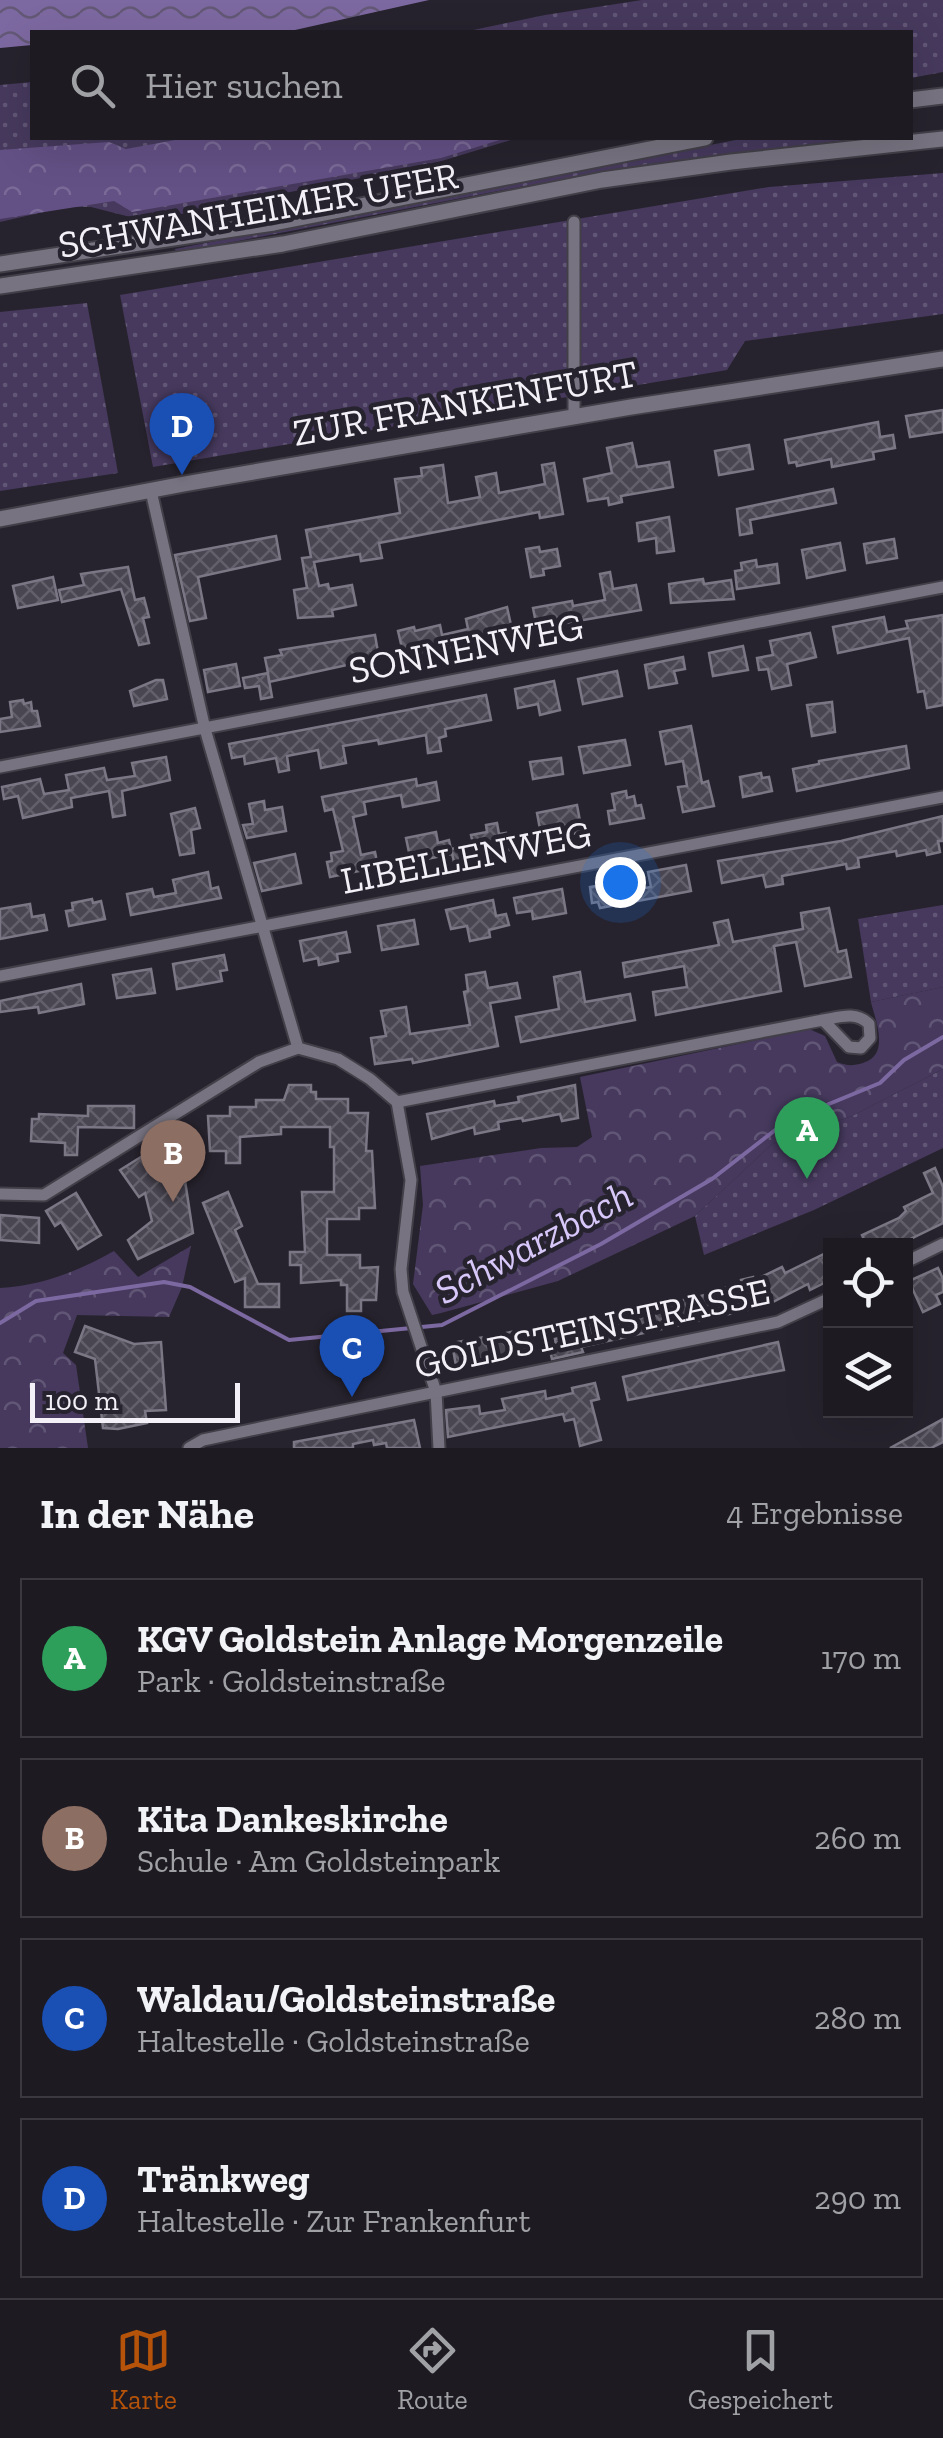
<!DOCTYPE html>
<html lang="de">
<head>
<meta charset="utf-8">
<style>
  :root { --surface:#1d1a22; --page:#25232a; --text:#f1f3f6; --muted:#a0a1a5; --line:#3b3840; --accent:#b45309 }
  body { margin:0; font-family:"Zilla Slab",serif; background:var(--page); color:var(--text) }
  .controls { position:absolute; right:30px; bottom:30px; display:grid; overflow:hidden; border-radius:0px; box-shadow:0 10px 40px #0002 }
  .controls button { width:90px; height:90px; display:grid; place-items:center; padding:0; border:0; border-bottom:2px solid var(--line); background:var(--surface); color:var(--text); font:50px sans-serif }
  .scale { position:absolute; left:30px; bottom:25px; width:210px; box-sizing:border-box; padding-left:10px; border:5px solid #f3f0f8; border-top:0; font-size:28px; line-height:35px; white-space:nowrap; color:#f3f0f8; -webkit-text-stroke:8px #27232e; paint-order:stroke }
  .you { position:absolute; left:620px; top:882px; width:35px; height:35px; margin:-25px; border:8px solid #fff; border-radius:50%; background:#1a73e8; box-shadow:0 0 0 15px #1a73e833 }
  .badge { display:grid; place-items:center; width:65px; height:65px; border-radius:50%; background:var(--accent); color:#fff; font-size:32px; font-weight:700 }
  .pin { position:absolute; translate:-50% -82px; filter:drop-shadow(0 2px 5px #0008) }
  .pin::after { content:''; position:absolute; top:52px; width:35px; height:30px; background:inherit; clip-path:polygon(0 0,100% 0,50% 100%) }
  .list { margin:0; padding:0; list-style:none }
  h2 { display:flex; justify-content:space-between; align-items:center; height:130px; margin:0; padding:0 40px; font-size:42px }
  h2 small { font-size:32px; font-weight:400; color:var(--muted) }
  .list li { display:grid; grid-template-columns:65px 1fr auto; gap:30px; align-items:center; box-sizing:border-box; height:160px; margin:0 20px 20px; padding:0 20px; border:2px solid var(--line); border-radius:0px }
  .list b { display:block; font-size:38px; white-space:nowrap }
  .list p { margin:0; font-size:32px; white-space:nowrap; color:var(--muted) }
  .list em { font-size:32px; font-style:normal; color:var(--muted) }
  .icon { flex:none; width:55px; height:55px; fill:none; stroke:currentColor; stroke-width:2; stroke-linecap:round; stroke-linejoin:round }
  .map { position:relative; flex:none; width:943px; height:1448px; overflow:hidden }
  .search { position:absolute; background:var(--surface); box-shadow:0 10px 40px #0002; left:30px; right:30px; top:30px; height:110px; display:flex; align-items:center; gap:25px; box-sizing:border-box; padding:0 35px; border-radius:0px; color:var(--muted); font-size:38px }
  .sheet { height:850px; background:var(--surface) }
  nav { display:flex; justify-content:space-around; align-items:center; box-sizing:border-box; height:140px; border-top:2px solid var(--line); background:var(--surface); font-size:28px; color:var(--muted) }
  nav a { display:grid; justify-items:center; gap:5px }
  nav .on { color:var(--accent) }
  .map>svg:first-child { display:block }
</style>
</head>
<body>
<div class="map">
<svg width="943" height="1448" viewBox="0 0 943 1448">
  <defs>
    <pattern id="grass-dots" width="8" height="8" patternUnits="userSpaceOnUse" patternTransform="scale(2.5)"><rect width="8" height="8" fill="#46395d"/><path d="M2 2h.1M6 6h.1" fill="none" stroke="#615675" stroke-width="1.8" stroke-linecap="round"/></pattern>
    <pattern id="forest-crowns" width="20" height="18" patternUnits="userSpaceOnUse" patternTransform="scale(2.5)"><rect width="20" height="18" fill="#635085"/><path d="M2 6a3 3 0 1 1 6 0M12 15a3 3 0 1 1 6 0" fill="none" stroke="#7a6a97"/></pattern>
    <pattern id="park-crowns" width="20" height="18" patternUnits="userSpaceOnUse" patternTransform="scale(2.5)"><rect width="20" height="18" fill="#46395d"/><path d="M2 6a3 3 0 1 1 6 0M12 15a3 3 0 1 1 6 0" fill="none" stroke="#615675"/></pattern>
    <pattern id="water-waves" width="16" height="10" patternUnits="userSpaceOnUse" patternTransform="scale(2.5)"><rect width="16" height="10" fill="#7d69a1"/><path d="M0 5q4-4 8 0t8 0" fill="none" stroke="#635876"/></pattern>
    <pattern id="building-cross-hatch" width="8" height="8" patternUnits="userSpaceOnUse" patternTransform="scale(2.5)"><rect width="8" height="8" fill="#494551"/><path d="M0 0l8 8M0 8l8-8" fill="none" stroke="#64606b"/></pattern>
  </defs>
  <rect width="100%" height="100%" fill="#27232e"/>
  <g fill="url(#grass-dots)">
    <polygon points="642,0 943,0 943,72 911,78 910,32 464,32 545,15"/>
    <polygon points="32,82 32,138 517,138 435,163 146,221 91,207 65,207 0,222 0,85"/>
    <polygon points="746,138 862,138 715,156 525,186 238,241 176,252 175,249"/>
    <polygon points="943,173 943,314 745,341 727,370 153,467 120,295 769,187"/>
    <polygon points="87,303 118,473 0,491 0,312"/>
    <polygon points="943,905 943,987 871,1002 858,919"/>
    <polygon points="943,1069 943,1148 814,1210 704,1255 695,1216 772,1144 852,1116"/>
  </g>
  <polygon fill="url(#forest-crowns)" points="186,138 506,138 441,158 132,212 114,201 0,219 0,150 109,142 126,149"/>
  <g fill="url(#park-crowns)">
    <path d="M943,987V1069L852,1116L772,1144L695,1216L558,1281L441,1313L432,1315L413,1284L423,1205L420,1166L541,1148L577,1147L592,1137L580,1077L809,1029L825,1036L837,1062C847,1066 853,1066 863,1063C890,1055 876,1022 871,1002Z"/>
    <path d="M191,1246L182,1287L169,1317L77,1315L63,1353L76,1365L88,1448H0V1288C41,1286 79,1271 114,1251L138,1277Z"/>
  </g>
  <polygon fill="url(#water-waves)" points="0,0 429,0 286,32 32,32 32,45 0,48"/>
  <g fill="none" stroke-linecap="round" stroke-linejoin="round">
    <g stroke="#7d69a1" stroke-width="4">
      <polyline points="790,1120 880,1083 904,1060 943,1037"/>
      <polyline points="0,1323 36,1301 164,1282 190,1287 289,1340 442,1325 601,1244 712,1179 787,1121"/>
    </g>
  </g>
  <g fill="url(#building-cross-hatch)" stroke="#7b7784" stroke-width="2.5">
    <polygon points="943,410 943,432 910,437 906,416"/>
    <polygon points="878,422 880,437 893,435 895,448 873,452 874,459 832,467 831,459 797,466 796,462 789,463 785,440"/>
    <polygon points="632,443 637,467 669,462 673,487 621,496 622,502 609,505 608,498 588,501 584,479 612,473 607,448"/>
    <polygon points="749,445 753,469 719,475 715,451"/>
    <polygon points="554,463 563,514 540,518 539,512 379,543 382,558 361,561 360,554 314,562 319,586 328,584 329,589 352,585 356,605 332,610 333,616 298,618 294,590 307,588 302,558 311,557 306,530 400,513 395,479 422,476 421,468 443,465 448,503 480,497 476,477 496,473 499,493 545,484 542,465"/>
    <polygon points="833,489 836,503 750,520 752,533 740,535 737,509"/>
    <polygon points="669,517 674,551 657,553 656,538 639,541 637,523"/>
    <polygon points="276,536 280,559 198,577 206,618 190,621 175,555"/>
    <polygon points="894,539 897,558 867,563 864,544"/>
    <polygon points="840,543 845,570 807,578 802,550"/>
    <polygon points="539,547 540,552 557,549 560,566 543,569 544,575 531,577 526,549"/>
    <polygon points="756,560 757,567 777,564 779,583 737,589 735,571 742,570 741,563"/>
    <polygon points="128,567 135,600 144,598 149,617 143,618 149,643 139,645 121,589 62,602 59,590 84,585 81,574"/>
    <polygon points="610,572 613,589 636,585 641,610 537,628 533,608 572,601 573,606 605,600 600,574"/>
    <polygon points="53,577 58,600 18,608 13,586"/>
    <polygon points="703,579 704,584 731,580 734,599 671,603 669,584"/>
    <polygon points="507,607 513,634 404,657 398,631 414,627 415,631 440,625 442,635 468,629 466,619"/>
    <polygon points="943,615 943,705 927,708 924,691 918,692 909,638 838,653 833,627 884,617 887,632 908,628 906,621"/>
    <polygon points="810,633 816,657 787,664 791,685 772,689 768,669 759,670 757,658 773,655 770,641"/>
    <polygon points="375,635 379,658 269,682 268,674 272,697 261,699 259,686 245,688 243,678 268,673 265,658 282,655 280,650"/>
    <polygon points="743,646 748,670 713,676 709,653"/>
    <polygon points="683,657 685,669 674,671 677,683 649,688 645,665"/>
    <polygon points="236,664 240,686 208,692 204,670"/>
    <polygon points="617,671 622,696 583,704 578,679"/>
    <polygon points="156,680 163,680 167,699 134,706 130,691"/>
    <polygon points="554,681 560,710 540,715 538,704 518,708 515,689"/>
    <polygon points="486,695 491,720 445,729 446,736 439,738 441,751 428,753 426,735 379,744 378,740 343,746 346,763 321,768 318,750 287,756 289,770 279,772 276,758 245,764 244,756 232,758 229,744"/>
    <polygon points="23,700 24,704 31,702 32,711 37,711 40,726 0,732 0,719 12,717 10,702"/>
    <polygon points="832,702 835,732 812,736 807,705"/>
    <polygon points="691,726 702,783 708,781 714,806 683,812 678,787 687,786 683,761 666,764 660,732"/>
    <polygon points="625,740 630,765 584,773 579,747"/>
    <polygon points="906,746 909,768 797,791 793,769 819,764 819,761"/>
    <polygon points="166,757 170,780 122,791 125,815 113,817 109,791 71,798 72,807 23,818 18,796 4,799 2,787 40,779 44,794 69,790 66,775 104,768 107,780 135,776 132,763"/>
    <polygon points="561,758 563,774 533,779 530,762"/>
    <polygon points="761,773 762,778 769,777 772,791 743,797 740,777"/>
    <polygon points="416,779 417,786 436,782 439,800 403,807 401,795 364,802 366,814 353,817 361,855 375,852 378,867 330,877 327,862 332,861 331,853 343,851 333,809 325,811 322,797"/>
    <polygon points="626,791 627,798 634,796 636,806 641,805 644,818 610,824 608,811 615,810 612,794"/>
    <polygon points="264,801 265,810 282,807 286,831 247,838 243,825 253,824 249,804"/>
    <polygon points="577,805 582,832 542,840 537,813"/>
    <polygon points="195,808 200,828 191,830 194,853 180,855 171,814"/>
    <polygon points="943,816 943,841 938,841 940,852 927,855 926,850 897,856 896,851 858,858 859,867 847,869 846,864 782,876 783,884 766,887 763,875 722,883 718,861 841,841"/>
    <polygon points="497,823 499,834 506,833 509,850 454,862 451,849 473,844 471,835 487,832 486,825"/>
    <polygon points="436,832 438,843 449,840 452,854 411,862 406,838"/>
    <polygon points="295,854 301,883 262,891 254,863"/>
    <polygon points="686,865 691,891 600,908 598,902 592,903 590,887 624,881 626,891 651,887 648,872"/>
    <polygon points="208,872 211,889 218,887 221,898 131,915 127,894 152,889 154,897 176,893 173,880"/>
    <polygon points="562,889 566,913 533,919 532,911 517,913 514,898"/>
    <polygon points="92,899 93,903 101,901 105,919 69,926 66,911 73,910 72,903"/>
    <polygon points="493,900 496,916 506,914 509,925 489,930 490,937 470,941 467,926 451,929 446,910"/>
    <polygon points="30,904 32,917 44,915 47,930 0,939 0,909"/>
    <polygon points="829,908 838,952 846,950 851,977 805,986 796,942 774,946 781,991 656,1015 653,992 687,987 684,966 625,977 623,963 719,945 714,923 728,920 733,942 803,929 801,913"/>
    <polygon points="414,920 418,944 382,950 378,926"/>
    <polygon points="346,932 350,952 337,954 338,961 319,965 318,958 304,961 300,941"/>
    <polygon points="224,955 227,970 220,971 222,981 177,989 173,964"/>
    <polygon points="151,969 155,993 117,998 113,975"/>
    <polygon points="485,972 488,988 517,983 520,998 490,1003 498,1046 413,1063 412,1059 375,1064 371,1038 386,1036 381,1011 406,1007 410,1034 470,1025 464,992 468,991 466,975"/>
    <polygon points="580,972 585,1002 630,994 635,1020 521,1042 516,1017 559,1009 554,977"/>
    <polygon points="81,984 84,1004 39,1013 38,1007 0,1012 0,1001"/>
    <polygon points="289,1085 311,1085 311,1092 316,1092 316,1099 348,1099 348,1113 368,1113 366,1151 372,1151 375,1208 359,1208 359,1219 327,1219 327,1255 360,1255 360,1268 378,1267 376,1300 361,1300 361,1311 347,1311 347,1285 341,1285 341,1280 301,1283 301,1265 290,1265 290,1252 305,1252 302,1192 334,1192 334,1147 330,1147 330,1127 281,1127 281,1134 240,1137 240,1163 226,1163 226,1151 210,1151 208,1116 230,1116 230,1107 256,1107 256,1100 284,1100"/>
    <polygon points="575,1085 578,1118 562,1121 560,1114 523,1121 522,1118 498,1122 499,1129 475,1134 474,1127 432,1139 427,1114 494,1101 495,1106 519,1102 518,1097"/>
    <polygon points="88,1106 134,1106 134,1128 78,1127 77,1155 65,1155 65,1143 31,1141 32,1119 39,1119 39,1114 88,1116"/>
    <polygon points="165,1142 184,1174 193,1233 138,1259 128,1240 152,1221 145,1193 139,1197 120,1170"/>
    <polygon points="935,1168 943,1187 943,1223 896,1246 867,1246 862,1235 899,1218 906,1211 904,1207 933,1193 924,1173"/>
    <polygon points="228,1192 242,1226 235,1230 258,1284 279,1284 279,1307 245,1307 245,1278 235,1282 203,1203"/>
    <polygon points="76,1193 101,1235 78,1249 61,1222 55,1226 46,1211"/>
    <polygon points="0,1215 39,1218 39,1243 0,1240"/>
    <polygon points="826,1253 830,1262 830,1280 810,1290 808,1284 765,1306 581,1347 583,1352 552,1359 549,1346 556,1345 555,1339 584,1332 582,1322 618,1314 617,1311 635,1307 636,1311 718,1292 718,1289 742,1284 741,1280 753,1277 753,1281 782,1267 785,1273"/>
    <polygon points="938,1268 943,1279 943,1292 936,1295 940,1304 923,1312 909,1281"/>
    <polygon points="85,1326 134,1344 161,1342 166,1410 145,1411 147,1423 118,1429 103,1428 95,1359 75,1352"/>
    <polygon points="527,1329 532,1351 456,1366 452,1343"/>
    <polygon points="778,1342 784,1370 628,1400 623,1377"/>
    <polygon points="595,1383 599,1399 591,1401 601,1440 580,1446 574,1419 565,1421 563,1414 448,1437 446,1410 479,1406 480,1414 505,1410 502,1399 545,1391 546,1399 573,1393 572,1388"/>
    <polygon points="943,1419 943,1442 931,1448 890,1448"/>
    <polygon points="414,1420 420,1448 387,1448 386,1443 374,1445 373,1440 353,1444 353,1448 294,1448 294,1442"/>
  </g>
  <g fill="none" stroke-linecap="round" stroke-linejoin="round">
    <defs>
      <g id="street">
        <polyline points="574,222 574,417"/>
        <polyline points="151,491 205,729 298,1048"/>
        <polyline points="0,767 943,587"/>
        <polyline points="0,976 943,797"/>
        <polyline points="298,1048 338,1059 370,1079 397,1102 411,1180 401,1269 403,1292 436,1392 439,1448"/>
        <path d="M397,1102L823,1020C840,1017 856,1011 869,1024L870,1038L861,1048L849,1047L823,1020"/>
        <polyline points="0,1194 44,1195 259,1062 298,1048"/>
        <polyline points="906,1262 943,1244"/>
        <polyline points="189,1448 203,1440 260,1428 778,1322 830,1298"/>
      </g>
      <g id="secondary">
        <polyline points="910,100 943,96"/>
        <polyline points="0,264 274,223 705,138"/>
        <polyline points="0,286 283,244 602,180 731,162 943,139"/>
        <polyline points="0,519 184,484 631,407 943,359"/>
      </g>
    </defs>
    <use href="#street" stroke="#423f48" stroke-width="15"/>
    <use href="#secondary" stroke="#423f48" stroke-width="19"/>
    <use href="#street" stroke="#777380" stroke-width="11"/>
    <use href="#secondary" stroke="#777380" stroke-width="15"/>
  </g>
  <g text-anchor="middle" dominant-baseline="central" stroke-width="9" stroke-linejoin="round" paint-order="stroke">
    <g font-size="38" fill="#f3f0f8" stroke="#27232e">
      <text transform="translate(258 210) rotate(-10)">SCHWANHEIMER UFER</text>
      <text transform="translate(465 403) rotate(-10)">ZUR FRANKENFURT</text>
      <text transform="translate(466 648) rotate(-11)">SONNENWEG</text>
      <text transform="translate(466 857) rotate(-11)">LIBELLENWEG</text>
      <text transform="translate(592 1328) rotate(-12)">GOLDSTEINSTRASSE</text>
    </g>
    <g font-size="40" font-style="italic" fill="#d8c8fa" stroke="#27232e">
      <text transform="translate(533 1242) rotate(-28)">Schwarzbach</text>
    </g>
  </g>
</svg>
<div class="controls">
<button><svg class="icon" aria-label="locate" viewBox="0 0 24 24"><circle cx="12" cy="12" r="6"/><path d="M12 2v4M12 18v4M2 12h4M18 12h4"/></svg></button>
<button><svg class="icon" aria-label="layers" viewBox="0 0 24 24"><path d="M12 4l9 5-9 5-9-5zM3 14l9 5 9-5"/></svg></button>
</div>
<div class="scale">100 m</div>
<div class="you"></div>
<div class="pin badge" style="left:807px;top:1179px;background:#2e9e5b">A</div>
<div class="pin badge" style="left:173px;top:1202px;background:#8d6e63">B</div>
<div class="pin badge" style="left:352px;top:1397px;background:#1a4fb4">C</div>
<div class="pin badge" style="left:182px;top:475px;background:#1a4fb4">D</div>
<div class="search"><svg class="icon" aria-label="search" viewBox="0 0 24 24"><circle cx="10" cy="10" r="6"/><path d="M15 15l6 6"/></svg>Hier suchen</div>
</div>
<section class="sheet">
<h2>In der Nähe<small>4 Ergebnisse</small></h2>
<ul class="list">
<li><span class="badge" style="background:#2e9e5b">A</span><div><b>KGV Goldstein Anlage Morgenzeile</b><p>Park · Goldsteinstraße</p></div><em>170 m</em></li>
<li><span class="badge" style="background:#8d6e63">B</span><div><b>Kita Dankeskirche</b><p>Schule · Am Goldsteinpark</p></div><em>260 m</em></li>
<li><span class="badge" style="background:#1a4fb4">C</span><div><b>Waldau/Goldsteinstraße</b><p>Haltestelle · Goldsteinstraße</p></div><em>280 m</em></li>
<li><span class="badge" style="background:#1a4fb4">D</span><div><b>Tränkweg</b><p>Haltestelle · Zur Frankenfurt</p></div><em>290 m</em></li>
</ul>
</section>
<nav>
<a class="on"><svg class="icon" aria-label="map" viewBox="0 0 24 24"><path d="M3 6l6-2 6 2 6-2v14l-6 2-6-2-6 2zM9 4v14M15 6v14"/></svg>Karte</a>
<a><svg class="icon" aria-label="directions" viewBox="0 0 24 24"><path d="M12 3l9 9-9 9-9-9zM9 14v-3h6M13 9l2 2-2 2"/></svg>Route</a>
<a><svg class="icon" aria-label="saved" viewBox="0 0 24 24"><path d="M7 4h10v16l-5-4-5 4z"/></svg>Gespeichert</a>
</nav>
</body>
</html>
